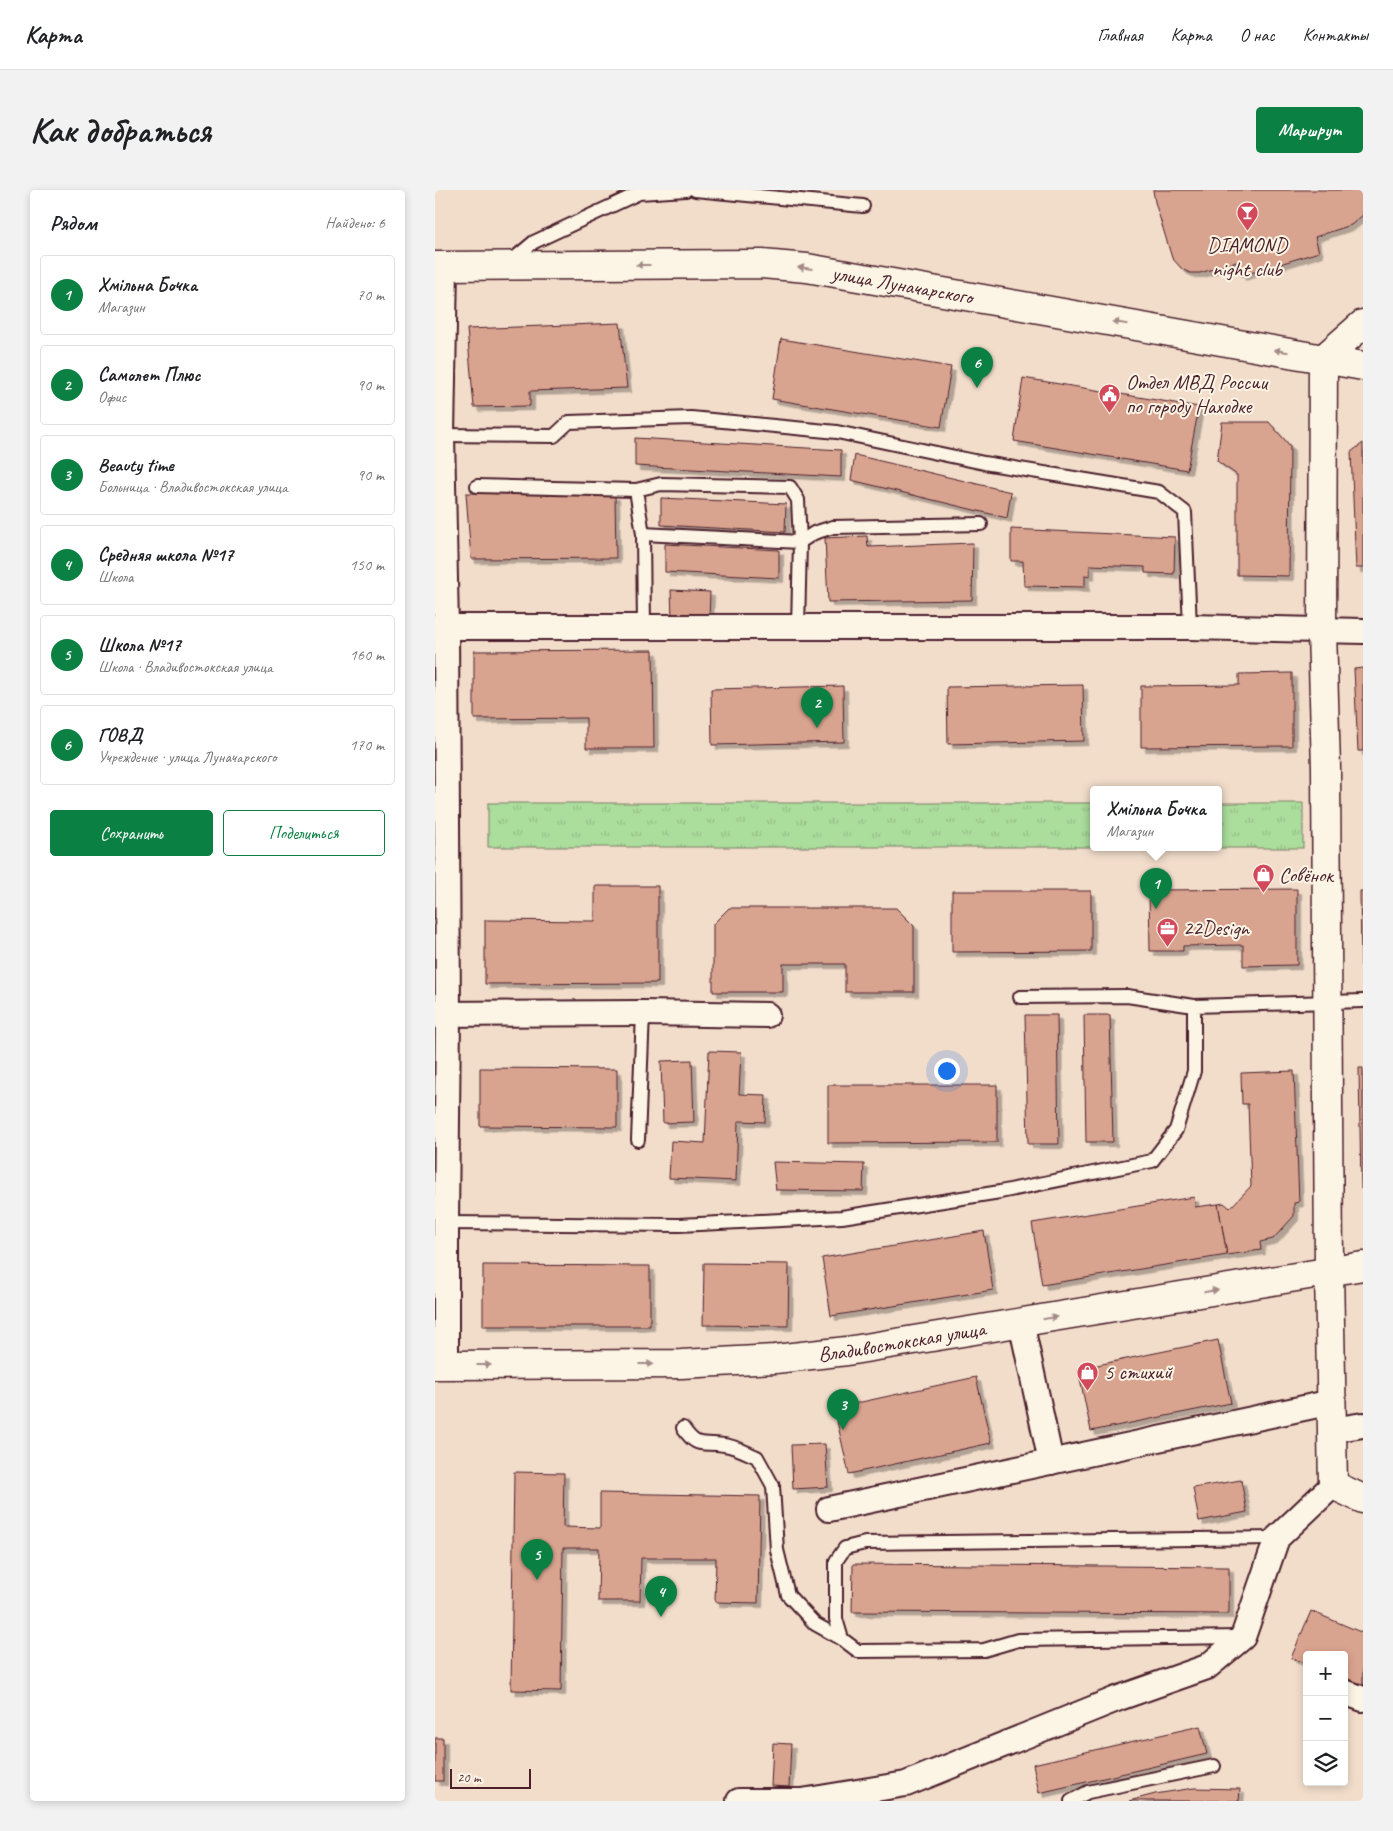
<!DOCTYPE html>
<html lang="ru">
<head>
<meta charset="utf-8">
<style>
  :root { --surface:#fff; --page:#f2f2f2; --text:#202124; --muted:#757577; --line:#e0e0e0; --accent:#0b8043 }
  body { margin:0; font-family:Caveat,sans-serif; background:var(--page); color:var(--text) }
  .controls { position:absolute; right:15px; bottom:15px; display:grid; overflow:hidden; border-radius:5px; box-shadow:0 2px 8px #0003 }
  .controls button { width:45px; height:45px; display:grid; place-items:center; padding:0; border:0; border-bottom:1px solid var(--line); background:var(--surface); color:var(--text); font:25px sans-serif }
  .scale { position:absolute; left:15px; bottom:12px; width:81px; box-sizing:border-box; padding-left:5px; border:2px solid #4a1f2b; border-top:0; font-size:14px; line-height:18px; white-space:nowrap; color:#4a1f2b; -webkit-text-stroke:4px #fcf5e5; paint-order:stroke }
  .you { position:absolute; left:511px; top:880px; width:18px; height:18px; margin:-12px; border:4px solid #fff; border-radius:50%; background:#1a73e8; box-shadow:0 0 0 8px #1a73e833 }
  .badge { display:grid; place-items:center; width:32px; height:32px; border-radius:50%; background:var(--accent); color:#fff; font-size:16px; font-weight:700 }
  .pin { position:absolute; translate:-50% -41px; filter:drop-shadow(0 1px 2px #0008) }
  .pin::after { content:''; position:absolute; top:26px; width:18px; height:15px; background:inherit; clip-path:polygon(0 0,100% 0,50% 100%) }
  .popup { position:absolute; left:655px; top:596px; width:132px; height:65px; box-sizing:border-box; display:grid; place-content:center; border-radius:5px; background:var(--surface); filter:drop-shadow(0 1px 4px #0005); font-size:16px; white-space:nowrap; color:var(--muted) }
  .popup b { font-size:19px; color:var(--text) }
  .popup::after { content:''; position:absolute; left:50%; top:100%; margin-left:-10px; border:10px solid transparent; border-top-color:var(--surface) }
  .list { margin:0; padding:0; list-style:none }
  h2 { display:flex; justify-content:space-between; align-items:center; height:65px; margin:0; padding:0 20px; font-size:21px }
  h2 small { font-size:16px; font-weight:400; color:var(--muted) }
  .list li { display:grid; grid-template-columns:32px 1fr auto; gap:15px; align-items:center; box-sizing:border-box; height:80px; margin:0 10px 10px; padding:0 10px; border:1px solid var(--line); border-radius:5px }
  .list b { display:block; font-size:19px; white-space:nowrap }
  .list p { margin:0; font-size:16px; white-space:nowrap; color:var(--muted) }
  .list em { font-size:16px; font-style:normal; color:var(--muted) }
  .actions { display:flex; gap:10px; padding:15px 20px }
  .actions a { flex:1; padding:11px 0; border:1px solid var(--accent); border-radius:5px; text-align:center; font-size:18px; color:var(--accent) }
  .actions .main { background:var(--accent); color:#fff }
  .icon { flex:none; width:28px; height:28px; fill:none; stroke:currentColor; stroke-width:2; stroke-linecap:round; stroke-linejoin:round }
  .map { position:relative; flex:none; width:928px; height:1611px; overflow:hidden; border-radius:5px }
  header { display:flex; align-items:center; gap:30px; box-sizing:border-box; height:70px; padding:0 25px; background:var(--surface); border-bottom:1px solid var(--line) }
  header strong { font-size:24px }
  nav { display:flex; gap:28px; margin-inline-start:auto; font-size:18px }
  .intro { display:flex; align-items:center; justify-content:space-between; box-sizing:border-box; height:120px; padding:0 30px }
  h1 { margin:0; font-size:35px }
  .button { padding:12px 22px; border-radius:5px; background:var(--accent); color:#fff; font-size:18px; font-weight:700 }
  main { display:flex; gap:30px; padding:0 30px }
  aside { flex:1; background:var(--surface); border-radius:5px; box-shadow:0 2px 8px #0003 }
  .map>svg:first-child { display:block }
</style>
</head>
<body>
<header>
<strong>Карта</strong>
<nav><a>Главная</a><a>Карта</a><a>О нас</a><a>Контакты</a></nav>
</header>
<div class="intro"><h1>Как добраться</h1><a class="button">Маршрут</a></div>
<main>
<aside>
<h2>Рядом<small>Найдено: 6</small></h2>
<ul class="list">
<li><span class="badge">1</span><div><b>Хмільна Бочка</b><p>Магазин</p></div><em>70 m</em></li>
<li><span class="badge">2</span><div><b>Самолет Плюс</b><p>Офис</p></div><em>90 m</em></li>
<li><span class="badge">3</span><div><b>Beauty time</b><p>Больница · Владивостокская улица</p></div><em>90 m</em></li>
<li><span class="badge">4</span><div><b>Средняя школа №17</b><p>Школа</p></div><em>150 m</em></li>
<li><span class="badge">5</span><div><b>Школа №17</b><p>Школа · Владивостокская улица</p></div><em>160 m</em></li>
<li><span class="badge">6</span><div><b>ГОВД</b><p>Учреждение · улица Луначарского</p></div><em>170 m</em></li>
</ul>
<div class="actions"><a class="main">Сохранить</a><a>Поделиться</a></div>
</aside>
<div class="map">
<svg width="928" height="1611" viewBox="0 0 928 1611">
  <defs>
    <pattern id="park-tufts" width="24" height="20" patternUnits="userSpaceOnUse" patternTransform="scale(1.25)"><rect width="24" height="20" fill="#abdd9d"/><path d="M3 7l-1-3M5 7V3M7 7l1-3M15 17l-1-3M17 17v-4M19 17l1-3" fill="none" stroke="#95bd87"/></pattern>
    <filter id="shadow"><feDropShadow dx="4.5" dy="4.5" stdDeviation="0" flood-color="#0004"/></filter>
  </defs>
  <rect width="100%" height="100%" fill="#f2ddcb"/>
  <filter id="ink" filterUnits="userSpaceOnUse"><feTurbulence type="fractalNoise" baseFrequency=".02" numOctaves="2"/><feDisplacementMap in="SourceGraphic" scale="10" xChannelSelector="R" yChannelSelector="G"/><feConvolveMatrix kernelMatrix="1 2 1 2 8 2 1 2 1" color-interpolation-filters="sRGB"/></filter>
  <g filter="url(#ink)">
    <g fill="url(#park-tufts)" stroke="#7a7e64">
      <rect x="53" y="613" width="605" height="44"/>
      <rect x="784" y="613" width="84" height="45"/>
    </g>
    <g fill="#d9a48f" stroke="#4a1f2b" filter="url(#shadow)">
      <polygon points="718,0 928,0 928,25 916,35 880,47 884,62 806,86 801,72 765,83 755,83 747,79 737,68 720,12"/>
      <polygon points="185,133 192,198 95,201 95,216 39,217 32,139"/>
      <polygon points="346,149 516,177 506,237 337,209"/>
      <polygon points="588,188 764,217 752,280 579,251"/>
      <polygon points="787,232 834,232 855,256 854,386 802,385 802,285 782,271"/>
      <polygon points="200,248 406,260 406,287 200,276"/>
      <polygon points="928,253 928,378 921,378 916,262"/>
      <polygon points="420,265 576,302 572,328 416,290"/>
      <polygon points="31,303 180,305 181,368 36,369"/>
      <polygon points="226,308 351,314 350,342 226,335"/>
      <polygon points="576,339 740,347 739,384 710,383 710,377 655,375 655,386 650,385 650,397 589,396 588,371 576,371"/>
      <polygon points="432,346 433,357 538,353 537,410 393,412 390,348"/>
      <polygon points="230,354 344,360 344,388 230,382"/>
      <polygon points="236,400 275,402 274,430 237,428"/>
      <polygon points="218,460 219,558 151,558 151,528 39,529 39,461"/>
      <polygon points="928,478 928,561 923,561 919,479"/>
      <polygon points="857,483 857,556 706,557 706,496 804,495 804,484"/>
      <polygon points="648,495 649,551 513,554 512,497"/>
      <polygon points="408,496 409,552 277,555 276,499"/>
      <polygon points="160,696 223,696 223,793 50,794 50,730 160,731"/>
      <polygon points="862,699 862,775 808,776 808,755 748,756 748,761 715,761 714,700"/>
      <polygon points="517,701 656,701 656,761 517,762"/>
      <polygon points="925,701 928,701 928,776 926,776"/>
      <polygon points="294,718 461,718 479,736 479,802 410,802 410,774 348,774 348,802 278,802 278,734"/>
      <polygon points="590,825 622,825 624,954 593,954"/>
      <polygon points="649,825 675,825 678,952 651,952"/>
      <polygon points="274,861 306,862 304,904 331,905 330,932 303,931 301,991 234,988 236,951 270,953"/>
      <polygon points="257,870 259,932 228,933 226,871"/>
      <polygon points="45,878 182,879 182,937 45,936"/>
      <polygon points="924,878 928,878 928,999 926,999"/>
      <polygon points="859,881 864,1012 859,1013 859,1026 838,1049 825,1052 826,1060 792,1065 783,1014 789,1013 795,1018 816,996 813,914 807,914 806,883"/>
      <polygon points="393,895 562,895 562,952 393,953"/>
      <polygon points="338,972 429,974 428,1001 341,1000"/>
      <polygon points="759,1007 760,1017 783,1014 792,1065 607,1095 597,1033"/>
      <polygon points="549,1041 558,1100 396,1126 387,1068"/>
      <polygon points="269,1073 354,1074 353,1136 268,1135"/>
      <polygon points="48,1075 215,1076 215,1136 48,1136"/>
      <polygon points="783,1150 796,1213 656,1241 643,1179"/>
      <polygon points="541,1187 556,1253 414,1284 399,1218"/>
      <polygon points="390,1254 393,1297 358,1299 356,1255"/>
      <polygon points="79,1282 129,1283 128,1337 165,1338 165,1303 325,1306 323,1413 280,1412 281,1368 206,1368 205,1411 163,1411 164,1358 128,1358 126,1501 76,1500"/>
      <polygon points="806,1290 812,1322 764,1331 758,1298"/>
      <polygon points="418,1374 794,1377 794,1424 417,1422"/>
      <polygon points="876,1421 928,1443 928,1497 909,1489 909,1465 872,1465 872,1474 856,1468"/>
      <polygon points="765,1536 772,1564 604,1603 598,1574"/>
      <rect x="0" y="1548" width="8" height="43"/>
      <polygon points="338,1553 356,1554 354,1597 336,1596"/>
      <polygon points="759,1598 805,1599 804,1611 694,1611 720,1604"/>
    </g>
    <g fill="none" stroke-linecap="round" stroke-linejoin="round">
      <defs>
        <g id="lane">
          <polyline points="260,0 428,16"/>
          <polyline points="75,72 99,52 204,3 251,0"/>
          <polyline points="7,245 119,246 134,232 256,228 402,242 549,273 724,302 750,322 755,437"/>
          <polyline points="42,296 201,300 226,294 355,297 363,310 365,352 363,437"/>
          <polyline points="201,300 208,344 209,437"/>
          <polyline points="208,344 365,352 379,343 398,337 546,334"/>
          <polyline points="585,807 692,806 759,816"/>
          <polyline points="203,950 208,823"/>
          <polyline points="7,1033 244,1035 407,1027 565,1002 717,971 741,940 759,881 759,816 928,811"/>
          <path d="M248,1238C263,1260 267,1251 289,1255C300,1256 312,1263 322,1267L338,1296L342,1360L353,1405L380,1434L407,1449"/>
          <polyline points="806,1447 583,1450 549,1460 423,1461 407,1449 401,1429 401,1371 410,1358 430,1353 842,1348"/>
          <polyline points="636,1611 653,1602 779,1576"/>
        </g>
        <g id="street">
          <polyline points="10,76 7,245 11,437 13,825 11,1033 11,1175"/>
          <polyline points="0,437 755,437 928,441"/>
          <polyline points="0,824 208,823 332,825"/>
          <polyline points="586,1132 616,1272"/>
          <polyline points="897,1240 928,1235"/>
          <polyline points="394,1319 897,1212"/>
          <polyline points="909,1502 928,1509"/>
          <polyline points="304,1611 367,1611 471,1594 684,1508 772,1477 808,1447 842,1348 898,1295"/>
        </g>
        <g id="secondary">
          <path id="s1" d="M0,76L327,74L372,78L928,176"/>
          <polyline points="928,134 888,169 887,441 891,578 894,1081 898,1295 928,1309"/>
          <path id="s2" d="M0,1175L246,1174L340,1169L412,1161L928,1076"/>
        </g>
      </defs>
      <use href="#lane" stroke="#4a1f2b" stroke-width="16"/>
      <use href="#street" stroke="#4a1f2b" stroke-width="28"/>
      <use href="#secondary" stroke="#4a1f2b" stroke-width="31"/>
      <use href="#lane" stroke="#fcf5e5" stroke-width="12"/>
      <use href="#street" stroke="#fcf5e5" stroke-width="24"/>
      <use href="#secondary" stroke="#fcf5e5" stroke-width="28"/>
    </g>
    <defs><path id="oneway-solid" d="M-6-.8H1V-3.2L6.5 0L1 3.2V.8H-6Z" transform="scale(1.25)"/></defs>
    <g fill="#a38a88">
      <use href="#oneway-solid" transform="translate(208 75) rotate(180)"/>
      <use href="#oneway-solid" transform="translate(370 78) rotate(-173)"/>
      <use href="#oneway-solid" transform="translate(685 133) rotate(-170)"/>
      <use href="#oneway-solid" transform="translate(846 161) rotate(-170)"/>
      <use href="#oneway-solid" transform="translate(776 1101) rotate(-9)"/>
      <use href="#oneway-solid" transform="translate(615 1128) rotate(-9)"/>
      <use href="#oneway-solid" transform="translate(211 1174)"/>
      <use href="#oneway-solid" transform="translate(49 1175)"/>
    </g>
  </g>
  <defs>
    <symbol id="bar-pin" viewBox="-11 -11 22 30"><path d="M0 17L-7.5 6A9.5 9.5 0 1 1 7.5 6Z" fill="#d1495b" stroke="#fcf5e5"/><path d="M-6-5H6L.8 .8V4.5H3.5V6h-7V4.5H-.8V.8Z" fill="#fff"/></symbol>
    <symbol id="civic-pin" viewBox="-11 -11 22 30"><path d="M0 17L-7.5 6A9.5 9.5 0 1 1 7.5 6Z" fill="#d1495b" stroke="#fcf5e5"/><path d="M-.6-6.5H3V-4.5H.6V-3L4-1V1h2V6H-6V1h2V-1L-.6-3ZM-1.2 2.5V6h2.4V2.5Z" fill="#fff"/></symbol>
    <symbol id="shop-pin" viewBox="-11 -11 22 30"><path d="M0 17L-7.5 6A9.5 9.5 0 1 1 7.5 6Z" fill="#d1495b" stroke="#fcf5e5"/><path d="M-5-2.5h2.3a2.7 3.5 0 0 1 5.4 0H5L5.5 6h-11ZM-1.5-2.5h3a1.5 2.3 0 0 0-3 0Z" fill="#fff"/></symbol>
    <symbol id="office-pin" viewBox="-11 -11 22 30"><path d="M0 17L-7.5 6A9.5 9.5 0 1 1 7.5 6Z" fill="#d1495b" stroke="#fcf5e5"/><path d="M-6-3h4V-5.5h4V-3h4V5H-6ZM-1-4.5V-3h2v-1.5ZM-6 0V1H6V0Z" fill="#fff"/></symbol>
  </defs>
  <g fill-rule="evenodd">
    <use href="#bar-pin" x="800" y="10" width="25" height="34"/>
    <use href="#civic-pin" x="662" y="192" width="25" height="34"/>
    <use href="#shop-pin" x="816" y="672" width="25" height="34"/>
    <use href="#office-pin" x="720" y="726" width="25" height="34"/>
    <use href="#shop-pin" x="640" y="1170" width="25" height="34"/>
  </g>
  <g text-anchor="middle" dominant-baseline="central" stroke-width="4" stroke-linejoin="round" paint-order="stroke">
    <g font-size="21" fill="#4a1f2b" stroke="#fcf5e5" text-anchor="start">
      <text x="812" y="55" text-anchor="middle">DIAMOND<tspan x="812" dy="24">night club</tspan></text>
      <text x="691" y="192">Отдел МВД России<tspan x="691" dy="24">по городу Находке</tspan></text>
      <text x="844" y="685">Совёнок</text>
      <text x="748" y="738">22Design</text>
      <text x="669" y="1182">5 стихий</text>
    </g>
    <g font-size="21" fill="#4a1f2b" stroke="#fcf5e5">
      <text stroke="none"><textPath href="#s1" startOffset="469">улица Луначарского</textPath></text>
      <text stroke="none"><textPath href="#s2" startOffset="468">Владивостокская улица</textPath></text>
    </g>
  </g>
</svg>
<div class="controls">
<button>+</button>
<button>−</button>
<button><svg class="icon" aria-label="layers" viewBox="0 0 24 24"><path d="M12 4l9 5-9 5-9-5zM3 14l9 5 9-5"/></svg></button>
</div>
<div class="scale">20 m</div>
<div class="you"></div>
<div class="pin badge" style="left:721px;top:719px">1</div>
<div class="popup"><b>Хмільна Бочка</b>Магазин</div>
<div class="pin badge" style="left:382px;top:538px">2</div>
<div class="pin badge" style="left:408px;top:1240px">3</div>
<div class="pin badge" style="left:226px;top:1427px">4</div>
<div class="pin badge" style="left:102px;top:1390px">5</div>
<div class="pin badge" style="left:542px;top:198px">6</div>
</div>
</main>
</body>
</html>
